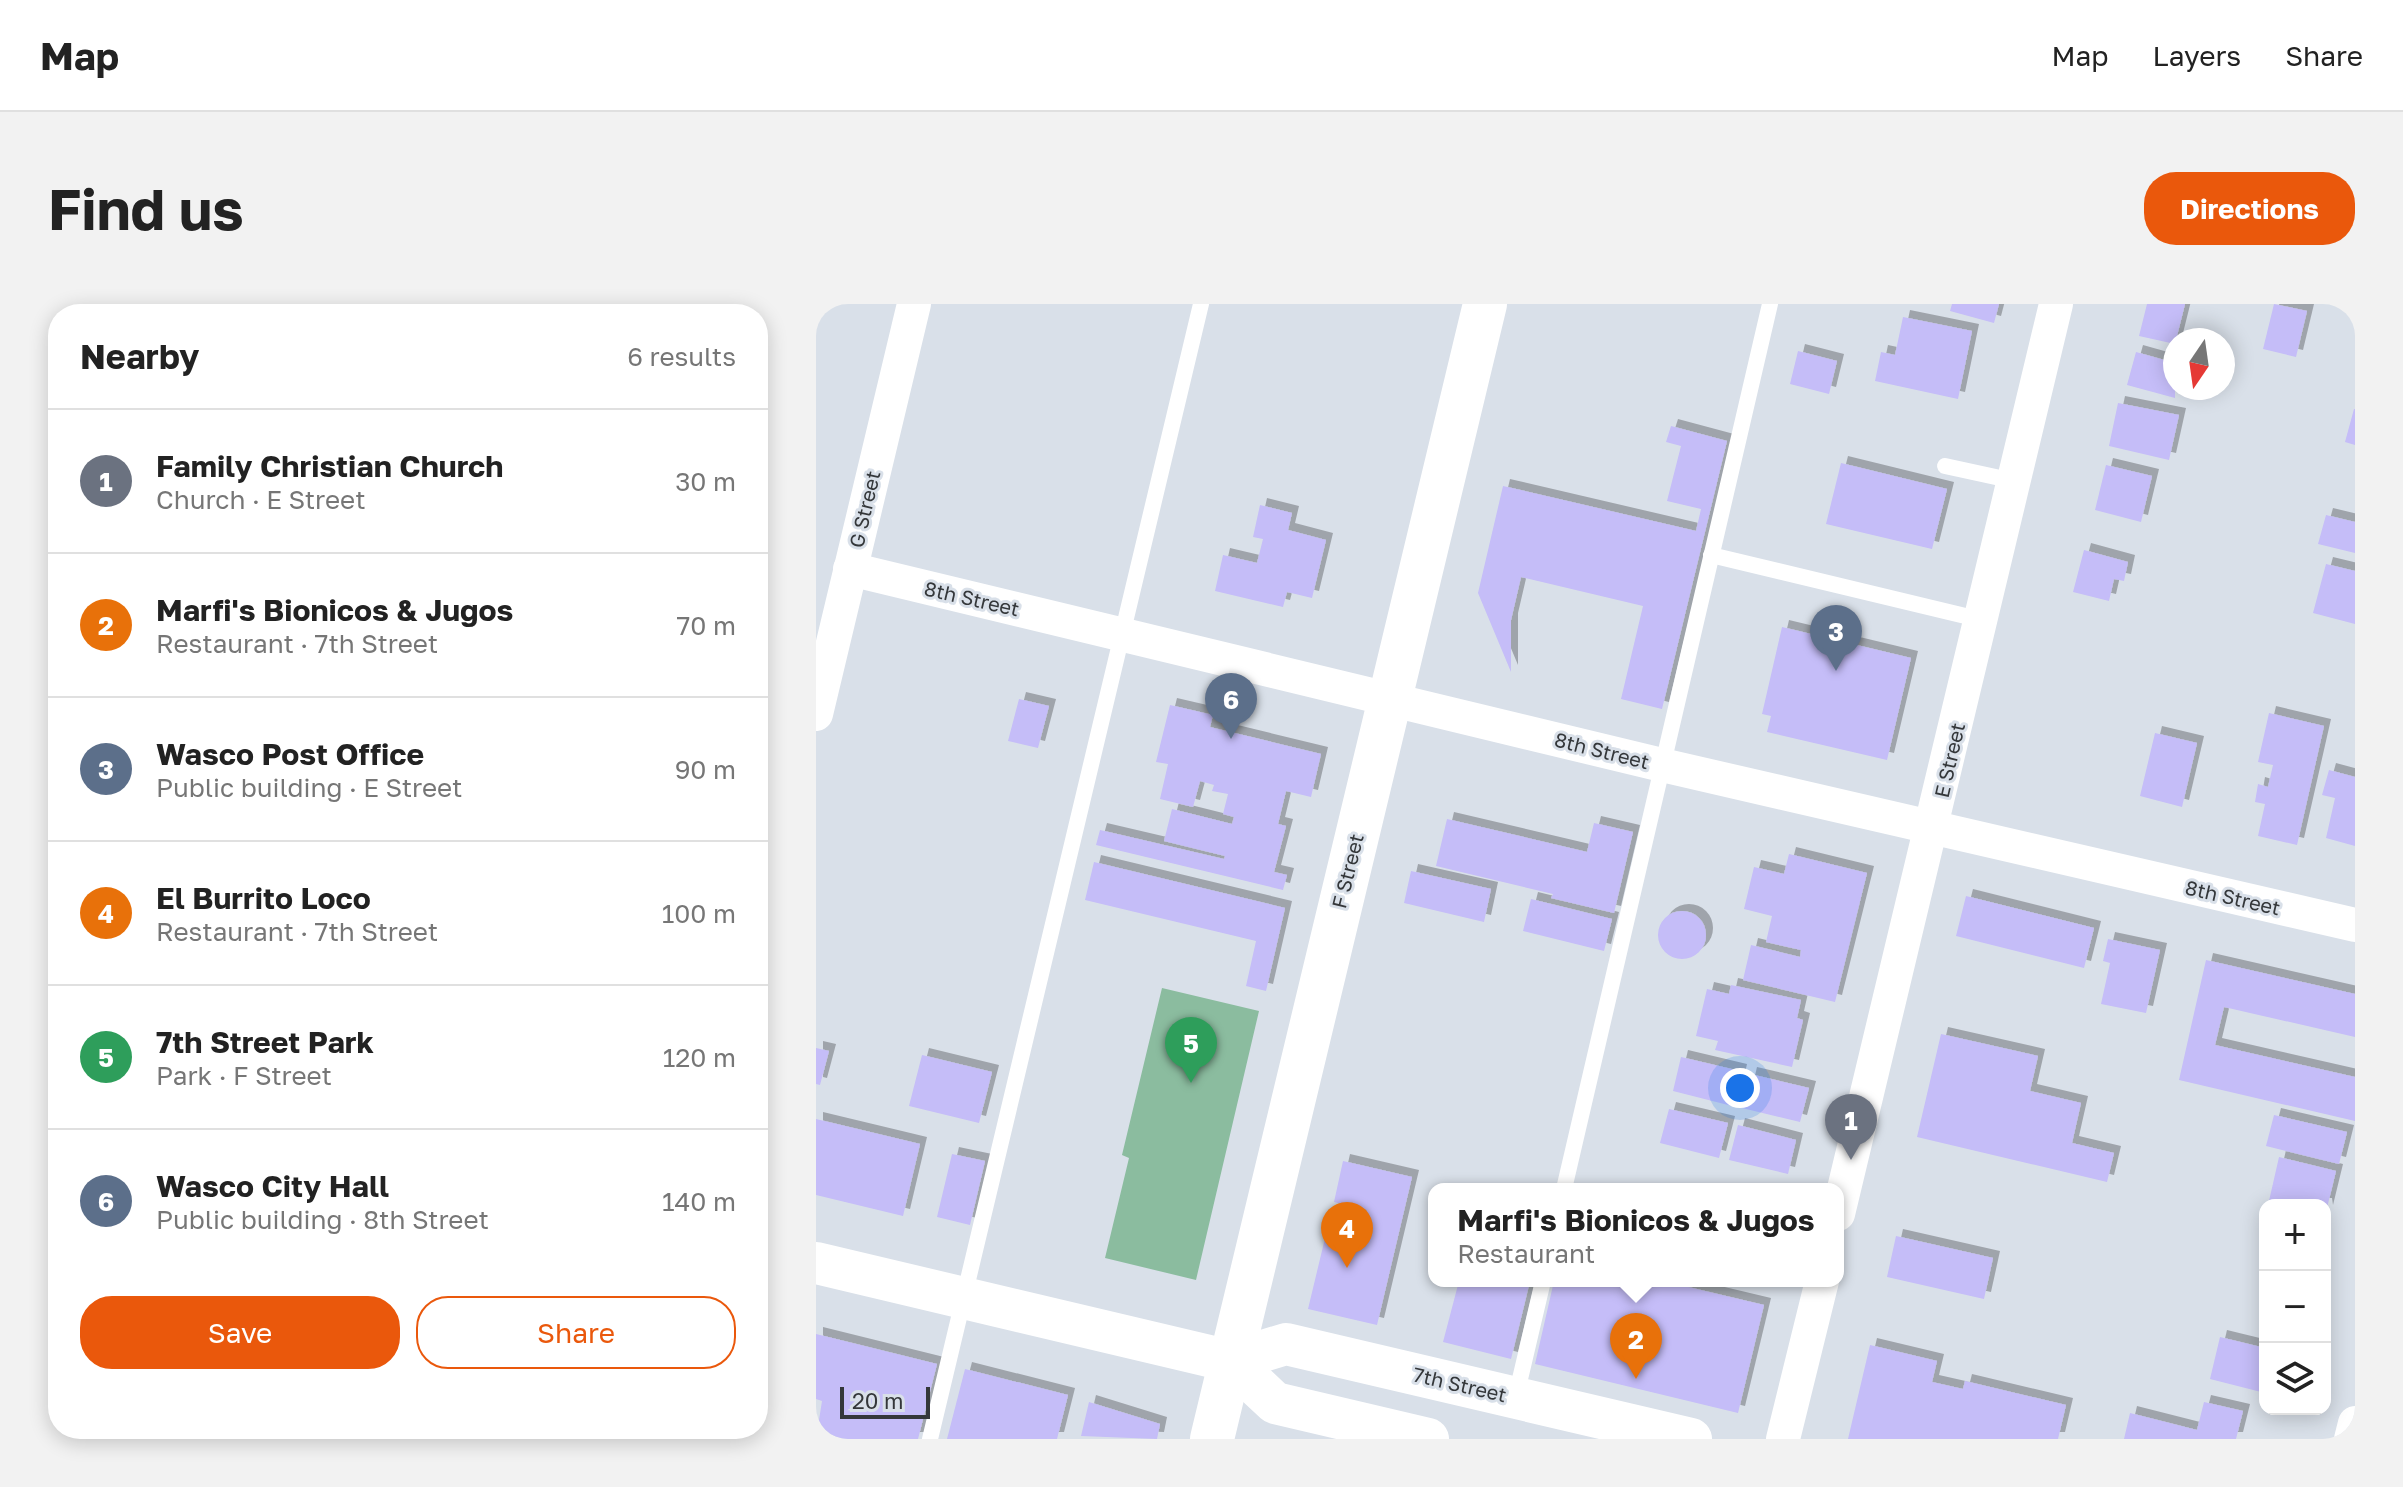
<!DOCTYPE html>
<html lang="en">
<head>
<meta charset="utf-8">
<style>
  :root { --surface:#fff; --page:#f2f2f2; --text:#222; --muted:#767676; --line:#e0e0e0; --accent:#ea580c }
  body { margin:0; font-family:"Golos Text",sans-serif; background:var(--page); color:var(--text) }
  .controls { position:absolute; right:24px; bottom:24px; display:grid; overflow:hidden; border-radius:16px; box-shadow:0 4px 20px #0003 }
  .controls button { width:72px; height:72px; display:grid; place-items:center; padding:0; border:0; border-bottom:2px solid var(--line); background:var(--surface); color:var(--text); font:40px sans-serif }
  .compass { position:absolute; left:1347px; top:24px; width:72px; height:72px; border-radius:50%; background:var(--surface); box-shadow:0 4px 20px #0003; rotate:193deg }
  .scale { position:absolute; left:24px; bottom:20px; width:90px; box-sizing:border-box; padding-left:8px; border:4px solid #34373a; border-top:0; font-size:22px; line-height:28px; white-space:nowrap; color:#34373a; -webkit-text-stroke:6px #d9e0e9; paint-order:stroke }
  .you { position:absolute; left:924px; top:784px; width:28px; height:28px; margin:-20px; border:6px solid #fff; border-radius:50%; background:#1a73e8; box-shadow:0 0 0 12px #1a73e833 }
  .badge { display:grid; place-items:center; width:52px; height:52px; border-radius:50%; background:var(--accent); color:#fff; font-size:26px; font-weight:700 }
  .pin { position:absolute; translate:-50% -66px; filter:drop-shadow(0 2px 4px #0008) }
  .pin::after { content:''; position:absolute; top:42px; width:28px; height:24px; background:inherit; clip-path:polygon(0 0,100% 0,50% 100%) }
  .popup { position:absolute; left:612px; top:879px; width:416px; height:104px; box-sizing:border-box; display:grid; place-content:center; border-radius:16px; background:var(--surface); filter:drop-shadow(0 2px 6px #0005); font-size:26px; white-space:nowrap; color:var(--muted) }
  .popup b { font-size:30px; color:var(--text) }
  .popup::after { content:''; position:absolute; left:50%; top:100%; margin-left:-16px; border:16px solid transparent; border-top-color:var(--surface) }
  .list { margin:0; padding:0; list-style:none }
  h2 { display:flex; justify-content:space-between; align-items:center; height:104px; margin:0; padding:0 32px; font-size:34px }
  h2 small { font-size:26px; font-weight:400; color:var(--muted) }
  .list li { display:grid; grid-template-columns:52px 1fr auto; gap:24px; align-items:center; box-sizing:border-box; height:144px; padding:0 32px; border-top:2px solid var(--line) }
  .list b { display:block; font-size:30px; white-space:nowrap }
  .list p { margin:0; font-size:26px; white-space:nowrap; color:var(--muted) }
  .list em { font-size:26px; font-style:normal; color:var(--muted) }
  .actions { display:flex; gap:16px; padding:24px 32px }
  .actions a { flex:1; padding:18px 0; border:2px solid var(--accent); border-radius:32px; text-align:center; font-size:28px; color:var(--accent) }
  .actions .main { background:var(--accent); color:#fff }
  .icon { flex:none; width:44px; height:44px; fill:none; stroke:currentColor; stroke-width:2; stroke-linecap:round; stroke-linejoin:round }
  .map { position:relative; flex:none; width:1539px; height:1135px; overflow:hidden; border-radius:32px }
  header { display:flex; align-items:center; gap:48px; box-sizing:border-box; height:112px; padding:0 40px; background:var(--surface); border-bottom:2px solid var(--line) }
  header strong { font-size:38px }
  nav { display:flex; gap:44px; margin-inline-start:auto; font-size:28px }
  .intro { display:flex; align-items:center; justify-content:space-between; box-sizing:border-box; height:192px; padding:0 48px }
  h1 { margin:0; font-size:56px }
  .button { padding:20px 36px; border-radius:32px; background:var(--accent); color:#fff; font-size:28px; font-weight:700 }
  main { display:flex; gap:48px; padding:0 48px }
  aside { flex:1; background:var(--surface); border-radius:32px; box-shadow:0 4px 20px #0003 }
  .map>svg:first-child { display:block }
</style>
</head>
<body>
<header>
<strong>Map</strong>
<nav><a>Map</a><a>Layers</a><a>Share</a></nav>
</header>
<div class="intro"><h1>Find us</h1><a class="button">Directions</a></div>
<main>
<aside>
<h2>Nearby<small>6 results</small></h2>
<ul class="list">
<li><span class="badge" style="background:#6b7280">1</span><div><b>Family Christian Church</b><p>Church · E Street</p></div><em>30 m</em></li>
<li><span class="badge" style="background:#e8710a">2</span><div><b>Marfi's Bionicos &amp; Jugos</b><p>Restaurant · 7th Street</p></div><em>70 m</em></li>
<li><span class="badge" style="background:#5c6f8a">3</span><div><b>Wasco Post Office</b><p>Public building · E Street</p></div><em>90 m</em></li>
<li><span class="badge" style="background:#e8710a">4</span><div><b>El Burrito Loco</b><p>Restaurant · 7th Street</p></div><em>100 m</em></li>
<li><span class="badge" style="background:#2e9e5b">5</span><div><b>7th Street Park</b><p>Park · F Street</p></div><em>120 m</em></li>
<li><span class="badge" style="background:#5c6f8a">6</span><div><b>Wasco City Hall</b><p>Public building · 8th Street</p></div><em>140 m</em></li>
</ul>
<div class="actions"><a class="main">Save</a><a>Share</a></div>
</aside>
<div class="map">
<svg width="1539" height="1135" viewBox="0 0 1539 1135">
  <defs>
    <filter id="shadow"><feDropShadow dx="7" dy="-7" stdDeviation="0" flood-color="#0004"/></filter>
  </defs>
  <rect width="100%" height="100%" fill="#d9e0e9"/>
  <polygon fill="#8bbc9f" points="346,684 443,707 380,976 289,954 313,854 306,851"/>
  <g fill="#c5bdf8" filter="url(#shadow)">
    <polygon points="1136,0 1183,0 1178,19 1134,7"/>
    <polygon points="1331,0 1369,0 1359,40 1323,32"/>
    <polygon points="1458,0 1491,7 1480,53 1447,45"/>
    <polygon points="1087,13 1156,27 1142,95 1059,77 1065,48 1079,51"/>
    <polygon points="982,47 1021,57 1013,90 974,80"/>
    <polygon points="1320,48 1359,59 1359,94 1311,81"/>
    <polygon points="1302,99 1363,111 1353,156 1293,142"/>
    <polygon points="1538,105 1539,105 1539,141 1529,138"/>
    <polygon points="855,122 911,137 846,405 805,395 827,302 705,273 695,316 695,368 662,289 687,182 880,227 885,205 851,197 865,142 850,138"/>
    <polygon points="1025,159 1131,185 1116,245 1010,220"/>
    <polygon points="1290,161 1336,172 1325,218 1279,206"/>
    <polygon points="444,201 476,209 472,226 510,236 496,294 471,288 467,303 399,287 407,251 441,259 447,235 437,233"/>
    <polygon points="1510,211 1539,218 1539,249 1502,240"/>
    <polygon points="1268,246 1312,258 1308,277 1298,275 1293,297 1257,288"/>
    <polygon points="1510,260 1539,267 1539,320 1497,309"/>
    <polygon points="966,323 1095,354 1071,456 951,428 955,412 946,410"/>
    <polygon points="203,395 233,402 222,444 192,437"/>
    <polygon points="354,401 397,411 394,423 505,450 495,493 470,487 462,520 470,522 458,568 471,571 467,586 280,541 284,526 408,555 409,552 348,537 356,505 416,520 418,513 407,510 412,490 396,487 398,481 384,477 377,503 344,495 352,460 340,458"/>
    <polygon points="1453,409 1508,422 1481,541 1442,532 1449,500 1439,498 1442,480 1452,483 1457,461 1442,458"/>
    <polygon points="1339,429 1381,439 1366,503 1324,492"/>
    <polygon points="1513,466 1539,473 1539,542 1510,534 1519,494 1506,491"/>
    <polygon points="631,515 771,548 778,519 817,528 798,609 735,594 737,590 620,562"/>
    <polygon points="973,550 1051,569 1019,698 927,676 935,641 984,653 985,646 950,638 956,612 928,605 938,563 968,570"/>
    <polygon points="278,558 469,604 450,687 430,682 440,637 269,596"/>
    <polygon points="595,567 675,585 668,618 588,599"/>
    <polygon points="1150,592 1278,624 1268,664 1140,632"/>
    <polygon points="715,595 796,615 788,647 707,627"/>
    <circle cx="866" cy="631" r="24"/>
    <polygon points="1292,635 1344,646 1330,709 1285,700 1294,659 1287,657"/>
    <polygon points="1390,656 1539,690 1539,733 1408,703 1399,741 1539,773 1539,817 1363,776"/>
    <polygon points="915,681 985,696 981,714 987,716 976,763 899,746 902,737 880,732 891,685 913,690"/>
    <polygon points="1125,730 1222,752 1214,787 1265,799 1256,839 1298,849 1291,878 1101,833"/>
    <polygon points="0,744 13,747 4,781 0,780"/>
    <polygon points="106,751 176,768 163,819 93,802"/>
    <polygon points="865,753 924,767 916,802 857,787"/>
    <polygon points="934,770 993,784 984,818 926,804"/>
    <polygon points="853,805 912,819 903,854 844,839"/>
    <polygon points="1458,811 1531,828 1523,860 1450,842"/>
    <polygon points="0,815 104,840 87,912 0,891"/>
    <polygon points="922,821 980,836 972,870 913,856"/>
    <polygon points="136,850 169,857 154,921 121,913"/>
    <polygon points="1463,853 1520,867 1510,908 1509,901 1469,901 1453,897"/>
    <polygon points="527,857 596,873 561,1021 492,1005 516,905 549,912 551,906 518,898"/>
    <polygon points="1080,932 1177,954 1168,995 1071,973"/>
    <polygon points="643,977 714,977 695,1055 627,1038"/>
    <polygon points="738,977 847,977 948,1001 922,1109 719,1060"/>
    <polygon points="0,1030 121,1060 102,1135 0,1135 6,1097 0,1095"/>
    <polygon points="1404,1033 1449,1044 1449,1089 1394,1075"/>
    <polygon points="1054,1041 1121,1057 1116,1078 1147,1085 1149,1077 1250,1101 1242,1135 1032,1135"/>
    <polygon points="149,1065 252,1091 241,1135 131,1135"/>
    <polygon points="273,1098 344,1120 341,1135 265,1132"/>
    <polygon points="1388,1098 1427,1107 1420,1135 1308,1135 1314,1109 1381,1126"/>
  </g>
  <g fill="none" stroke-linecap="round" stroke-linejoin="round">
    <g stroke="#fff" stroke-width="16">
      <polyline points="1129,162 1198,177"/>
      <polyline points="895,251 1166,316"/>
      <polyline points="748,885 954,0"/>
      <polyline points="700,1092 727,977"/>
      <polyline points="114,1135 385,0"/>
    </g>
    <g stroke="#fff" stroke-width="34">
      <polyline points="34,265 846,461 1539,621"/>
      <polyline points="0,410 98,0"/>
      <polyline points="1022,910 1240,0"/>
      <polyline points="967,1135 1006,977"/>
      <polyline points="1535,1135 1539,1119"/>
    </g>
    <g stroke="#fff" stroke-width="42">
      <polyline points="0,959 414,1057 459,1099 612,1135"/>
      <polyline points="414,1057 470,1040 875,1135"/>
    </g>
    <polyline stroke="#fff" stroke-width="44" points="396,1135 669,0"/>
  </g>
  <g text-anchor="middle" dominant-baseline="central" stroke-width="6" stroke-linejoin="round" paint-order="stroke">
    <g font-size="20" fill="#34373a" stroke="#d9e0e9">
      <text transform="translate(48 205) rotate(-77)">G Street</text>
      <text transform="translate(156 294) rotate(13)">8th Street</text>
      <text transform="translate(786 446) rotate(14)">8th Street</text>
      <text transform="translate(1133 456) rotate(-77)">E Street</text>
      <text transform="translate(531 567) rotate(-76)">F Street</text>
      <text transform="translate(1417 593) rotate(13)">8th Street</text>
      <text transform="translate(644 1080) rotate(13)">7th Street</text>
    </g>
  </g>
</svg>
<div class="controls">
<button>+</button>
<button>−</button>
<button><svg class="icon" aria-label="layers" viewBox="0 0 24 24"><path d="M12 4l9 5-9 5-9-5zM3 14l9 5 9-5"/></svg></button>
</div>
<svg class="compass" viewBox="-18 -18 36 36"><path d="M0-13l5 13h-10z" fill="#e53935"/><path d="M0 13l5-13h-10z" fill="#767676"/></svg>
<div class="scale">20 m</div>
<div class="you"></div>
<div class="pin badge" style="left:1035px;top:856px;background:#6b7280">1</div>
<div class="pin badge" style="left:820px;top:1075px;background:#e8710a">2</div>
<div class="popup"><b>Marfi's Bionicos &amp; Jugos</b>Restaurant</div>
<div class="pin badge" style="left:1020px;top:367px;background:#5c6f8a">3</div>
<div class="pin badge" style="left:531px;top:964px;background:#e8710a">4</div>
<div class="pin badge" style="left:375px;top:779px;background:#2e9e5b">5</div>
<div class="pin badge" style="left:415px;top:435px;background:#5c6f8a">6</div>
</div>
</main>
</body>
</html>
